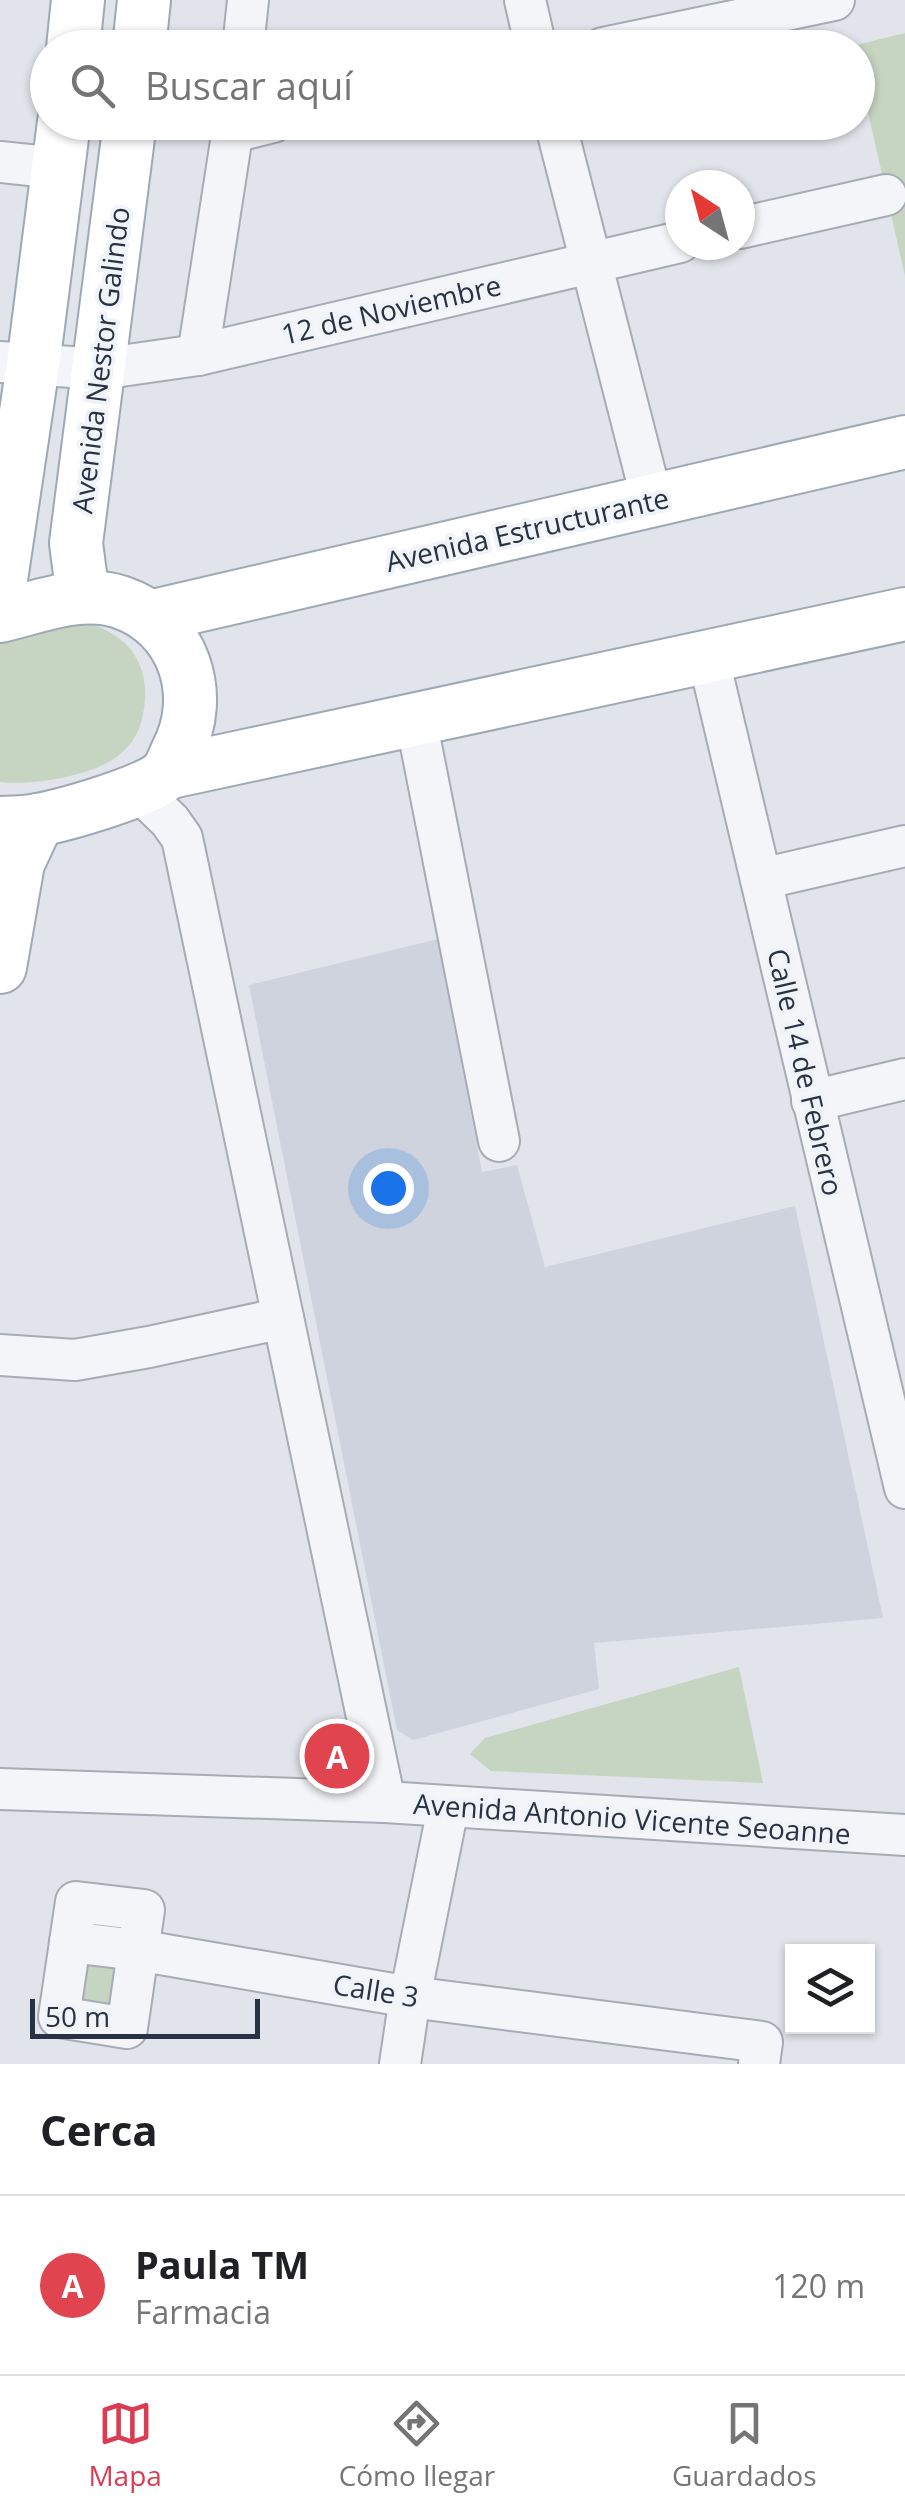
<!DOCTYPE html>
<html lang="es">
<head>
<meta charset="utf-8">
<style>
  :root { --surface:#fff; --page:#f6f6f6; --text:#202124; --muted:#757577; --line:#e0e0e0; --accent:#d93c53 }
  body { margin:0; font-family:"Open Sans",sans-serif; background:var(--page); color:var(--text) }
  .controls { position:absolute; right:30px; bottom:30px; display:grid; overflow:hidden; border-radius:0px; box-shadow:0 2px 8px #0004 }
  .controls button { width:90px; height:90px; display:grid; place-items:center; padding:0; border:0; border-bottom:2px solid var(--line); background:var(--surface); color:var(--text); font:50px sans-serif }
  .compass { position:absolute; left:665px; top:170px; width:90px; height:90px; border-radius:50%; background:var(--surface); box-shadow:0 2px 8px #0004; rotate:324deg }
  .scale { position:absolute; left:30px; bottom:25px; width:230px; box-sizing:border-box; padding-left:10px; border:5px solid #283243; border-top:0; font-size:28px; line-height:35px; white-space:nowrap; color:#283243; -webkit-text-stroke:8px #f0f3f8; paint-order:stroke }
  .you { position:absolute; left:388px; top:1188px; width:35px; height:35px; margin:-25px; border:8px solid #fff; border-radius:50%; background:#1a73e8; box-shadow:0 0 0 15px #1a73e833 }
  .badge { display:grid; place-items:center; width:65px; height:65px; border-radius:50%; background:var(--accent); color:#fff; font-size:32px; font-weight:700 }
  .pin { position:absolute; translate:-50% -50%; border:5px solid #fff; box-shadow:0 2px 10px #0006 }
  .list { margin:0; padding:0; list-style:none }
  h2 { display:flex; justify-content:space-between; align-items:center; height:130px; margin:0; padding:0 40px; font-size:42px }
  h2 small { font-size:32px; font-weight:400; color:var(--muted) }
  .list li { display:grid; grid-template-columns:65px 1fr auto; gap:30px; align-items:center; box-sizing:border-box; height:180px; padding:0 40px; border-top:2px solid var(--line) }
  .list b { display:block; font-size:38px; white-space:nowrap }
  .list p { margin:0; font-size:32px; white-space:nowrap; color:var(--muted) }
  .list em { font-size:32px; font-style:normal; color:var(--muted) }
  .icon { flex:none; width:55px; height:55px; fill:none; stroke:currentColor; stroke-width:2; stroke-linecap:round; stroke-linejoin:round }
  .map { position:relative; flex:none; width:905px; height:2064px; overflow:hidden }
  .search { position:absolute; background:var(--surface); box-shadow:0 2px 8px #0004; left:30px; right:30px; top:30px; height:110px; display:flex; align-items:center; gap:25px; box-sizing:border-box; padding:0 35px; border-radius:55px; color:var(--muted); font-size:38px }
  .sheet { height:310px; background:var(--surface) }
  nav { display:flex; justify-content:space-around; align-items:center; box-sizing:border-box; height:140px; border-top:2px solid var(--line); background:var(--surface); font-size:28px; color:var(--muted) }
  nav a { display:grid; justify-items:center; gap:5px }
  nav .on { color:var(--accent) }
  .map>svg:first-child { display:block }
</style>
</head>
<body>
<div class="map">
<svg width="905" height="2064" viewBox="0 0 905 2064">
  <rect width="100%" height="100%" fill="#e1e4ea"/>
  <polygon fill="#ced3dd" points="438,939 482,1172 517,1165 545,1267 795,1206 883,1618 594,1643 599,1689 413,1740 397,1730 249,985"/>
  <g fill="#c6d5c1">
    <polygon points="905,33 905,276 858,68 858,48 852,46"/>
    <path d="M62,620C72,621 83,622 93,625C133,638 150,669 144,709C141,728 135,742 119,755C94,776 31,786 0,782V638Z"/>
    <polygon points="739,1667 763,1783 491,1771 470,1754 485,1738"/>
    <polygon points="85,1955 124,1960 116,2016 78,2011"/>
  </g>
  <g fill="none" stroke-linecap="round" stroke-linejoin="round">
    <defs>
      <g id="minor">
        <polyline points="525,0 536,48"/>
        <polyline points="243,48 248,0"/>
        <polyline points="603,48 834,0"/>
        <polyline points="555,122 652,500"/>
        <polyline points="233,132 273,122"/>
        <polyline points="0,162 58,168"/>
        <polyline points="740,228 886,195"/>
        <polyline points="198,355 234,122"/>
        <polyline points="0,362 100,369 198,355 680,242"/>
        <polyline points="708,656 905,1488"/>
        <polyline points="416,720 499,1141"/>
        <polyline points="139,791 170,821 182,838 385,1802"/>
        <polyline points="761,879 905,846"/>
        <polyline points="812,1101 905,1079"/>
        <polyline points="0,1355 75,1360 149,1347 283,1318"/>
        <polyline points="0,1789 385,1802 905,1835"/>
        <polygon points="76,1902 144,1910 127,2028 59,2017"/>
        <polyline points="70,1942 137,1950 410,1997 762,2042 759,2064"/>
        <polyline points="400,2064 410,1997 448,1808"/>
      </g>
      <g id="major">
        <polyline points="73,48 78,0"/>
        <polyline points="139,48 144,0"/>
        <polyline points="0,586 33,365 64,122"/>
        <polyline points="83,597 76,543 130,122"/>
        <path d="M0,616C38,607 82,589 120,602C184,623 207,695 177,752C174,758 171,768 167,773C151,791 64,815 38,820C26,823 13,822 0,823"/>
        <polyline points="149,617 905,442"/>
        <polyline points="166,773 905,614"/>
        <polyline points="0,967 18,863 38,820"/>
      </g>
    </defs>
    <use href="#minor" stroke="#a6abb5" stroke-width="44"/>
    <use href="#major" stroke="#9fa8b7" stroke-width="56"/>
    <use href="#minor" stroke="#f4f5f8" stroke-width="40"/>
    <use href="#major" stroke="#fff" stroke-width="52"/>
  </g>
  <g text-anchor="middle" dominant-baseline="central" stroke-width="8" stroke-linejoin="round" paint-order="stroke">
    <g font-size="28" fill="#283243" stroke="#f0f3f8">
      <text transform="translate(391 309) rotate(-13)">12 de Noviembre</text>
      <text transform="translate(100 360) rotate(-83)">Avenida Nestor Galindo</text>
      <text transform="translate(527 529) rotate(-13)">Avenida Estructurante</text>
      <text transform="translate(806 1072) rotate(77)">Calle 14 de Febrero</text>
      <text transform="translate(632 1818) rotate(4)">Avenida Antonio Vicente Seoanne</text>
      <text transform="translate(376 1990) rotate(9)">Calle 3</text>
    </g>
  </g>
</svg>
<div class="controls">
<button><svg class="icon" aria-label="layers" viewBox="0 0 24 24"><path d="M12 4l9 5-9 5-9-5zM3 14l9 5 9-5"/></svg></button>
</div>
<svg class="compass" viewBox="-18 -18 36 36"><path d="M0-13l5 13h-10z" fill="#e53935"/><path d="M0 13l5-13h-10z" fill="#757577"/></svg>
<div class="scale">50 m</div>
<div class="you"></div>
<div class="pin badge" style="left:337px;top:1756px;background:#e0444e">A</div>
<div class="search"><svg class="icon" aria-label="search" viewBox="0 0 24 24"><circle cx="10" cy="10" r="6"/><path d="M15 15l6 6"/></svg>Buscar aquí</div>
</div>
<section class="sheet">
<h2>Cerca<small></small></h2>
<ul class="list">
<li><span class="badge" style="background:#e0444e">A</span><div><b>Paula TM</b><p>Farmacia</p></div><em>120 m</em></li>
</ul>
</section>
<nav>
<a class="on"><svg class="icon" aria-label="map" viewBox="0 0 24 24"><path d="M3 6l6-2 6 2 6-2v14l-6 2-6-2-6 2zM9 4v14M15 6v14"/></svg>Mapa</a>
<a><svg class="icon" aria-label="directions" viewBox="0 0 24 24"><path d="M12 3l9 9-9 9-9-9zM9 14v-3h6M13 9l2 2-2 2"/></svg>Cómo llegar</a>
<a><svg class="icon" aria-label="saved" viewBox="0 0 24 24"><path d="M7 4h10v16l-5-4-5 4z"/></svg>Guardados</a>
</nav>
</body>
</html>
